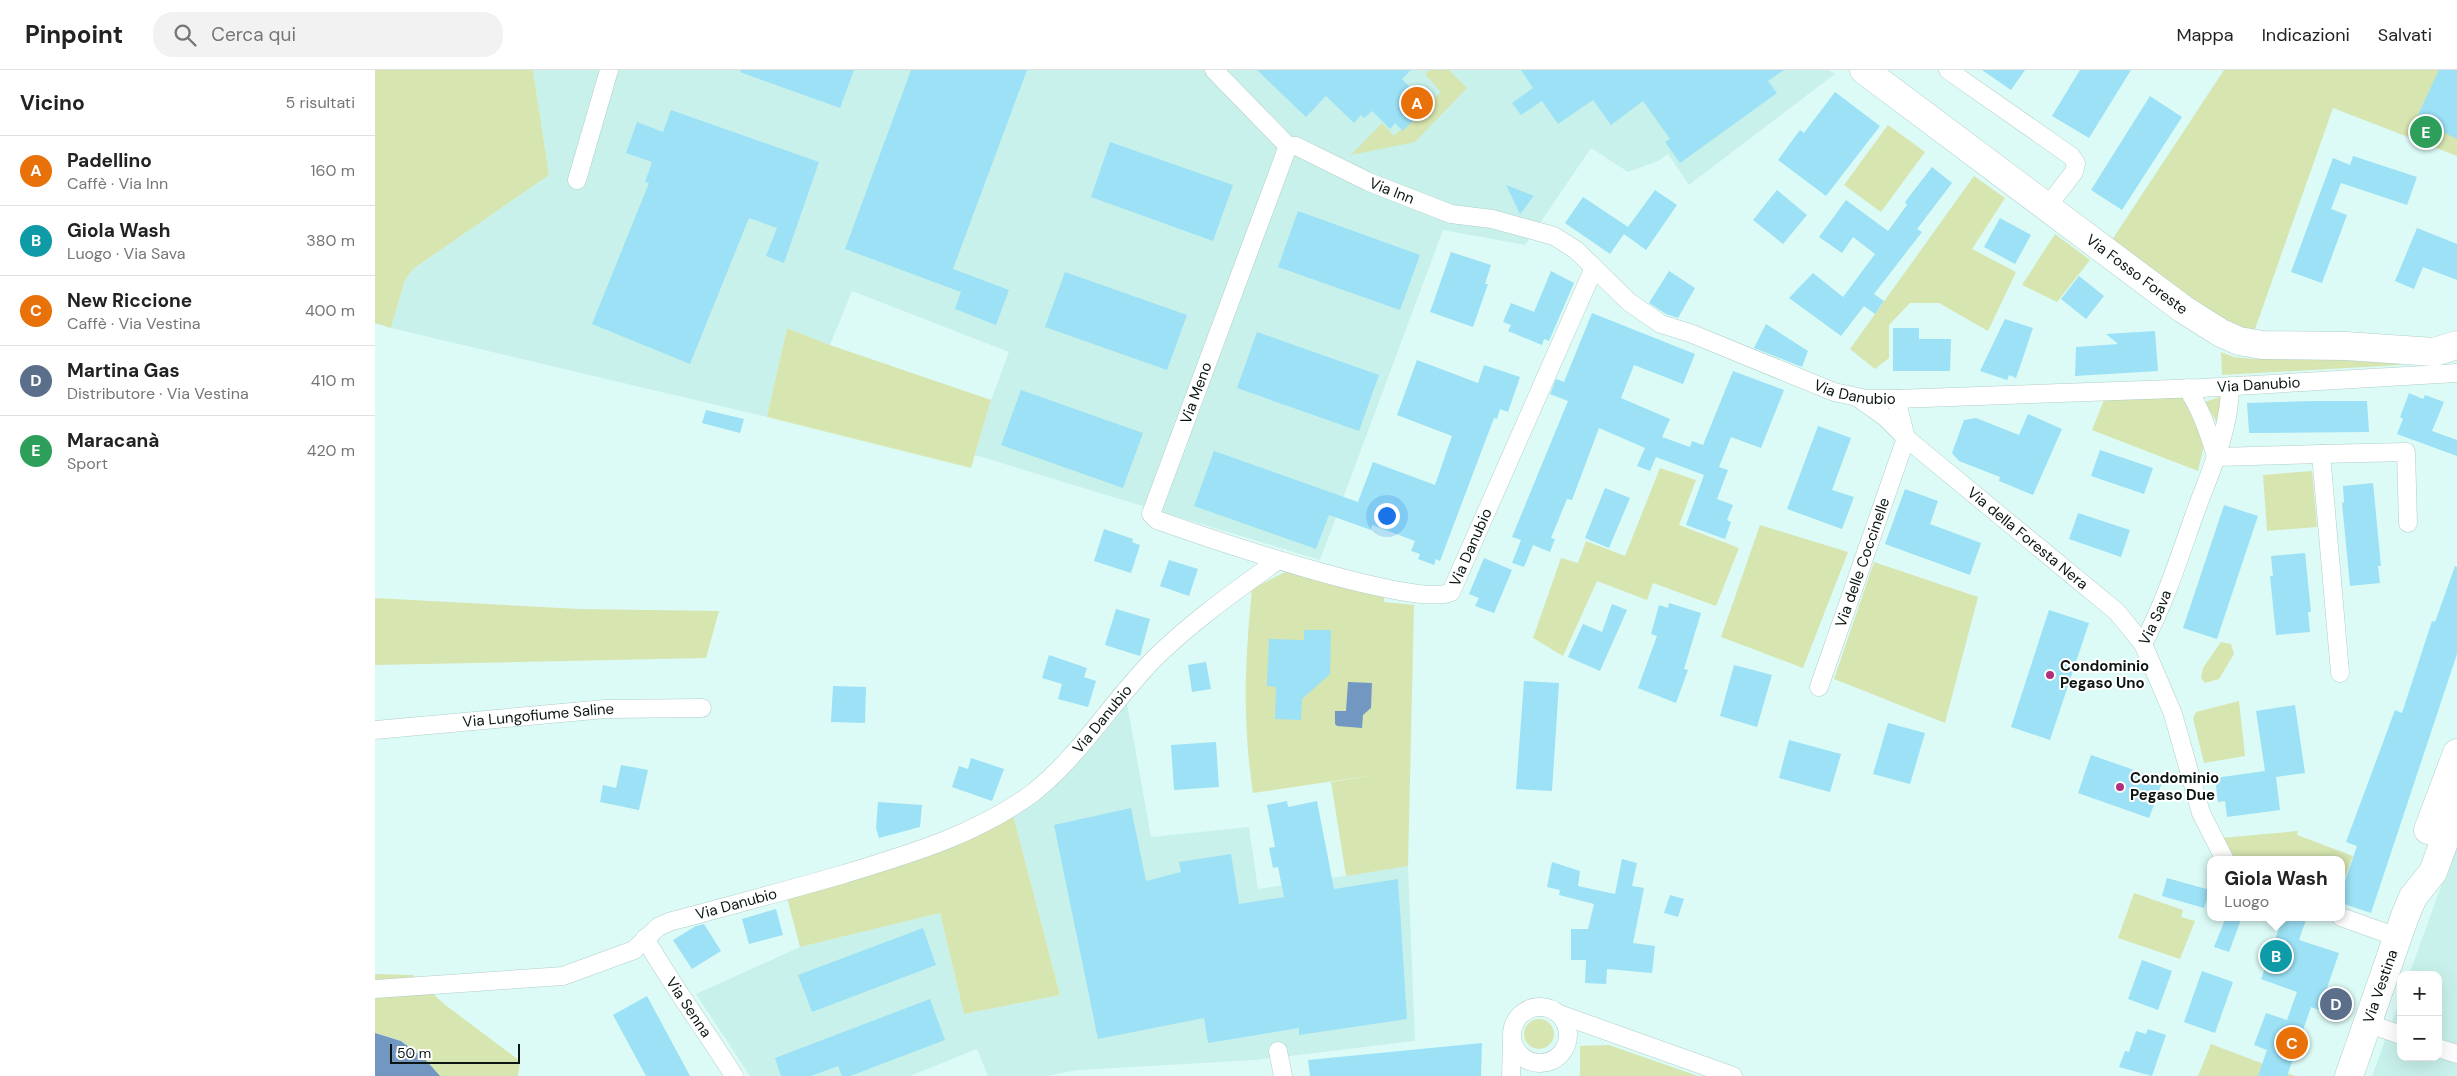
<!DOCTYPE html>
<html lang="it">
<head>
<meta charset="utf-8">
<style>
  :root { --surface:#fff; --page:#f2f2f2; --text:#222; --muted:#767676; --line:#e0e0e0; --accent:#b1307c }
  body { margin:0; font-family:"DM Sans",sans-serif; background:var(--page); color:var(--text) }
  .controls { position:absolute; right:15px; bottom:15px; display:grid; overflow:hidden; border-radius:10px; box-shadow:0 5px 20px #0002 }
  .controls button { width:45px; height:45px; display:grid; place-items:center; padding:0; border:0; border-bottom:1px solid var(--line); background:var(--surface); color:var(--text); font:25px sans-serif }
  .scale { position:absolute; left:15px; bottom:12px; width:130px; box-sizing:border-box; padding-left:5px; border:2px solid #0b1614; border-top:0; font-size:14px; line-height:18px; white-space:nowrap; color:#0b1614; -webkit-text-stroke:4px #fff; paint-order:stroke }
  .you { position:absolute; left:1011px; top:445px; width:18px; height:18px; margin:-12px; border:4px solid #fff; border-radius:50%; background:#1a73e8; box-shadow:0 0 0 8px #1a73e833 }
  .badge { display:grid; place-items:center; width:32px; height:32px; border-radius:50%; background:var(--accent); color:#fff; font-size:16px; font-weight:700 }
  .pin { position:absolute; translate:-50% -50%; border:2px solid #fff; box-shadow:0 1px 5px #0006 }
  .popup { position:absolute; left:1832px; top:786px; width:138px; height:65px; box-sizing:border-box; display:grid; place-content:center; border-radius:10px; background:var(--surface); filter:drop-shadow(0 1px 4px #0005); font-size:16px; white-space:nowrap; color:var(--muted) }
  .popup b { font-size:19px; color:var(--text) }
  .popup::after { content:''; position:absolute; left:50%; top:100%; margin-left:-10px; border:10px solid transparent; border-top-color:var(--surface) }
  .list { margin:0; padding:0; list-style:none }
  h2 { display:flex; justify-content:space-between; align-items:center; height:65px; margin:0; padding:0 20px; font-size:21px }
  h2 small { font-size:16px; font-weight:400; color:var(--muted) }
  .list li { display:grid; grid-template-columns:32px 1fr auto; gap:15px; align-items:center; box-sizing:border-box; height:70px; padding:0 20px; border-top:1px solid var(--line) }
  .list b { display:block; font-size:19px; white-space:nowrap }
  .list p { margin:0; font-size:16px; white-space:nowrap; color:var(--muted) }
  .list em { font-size:16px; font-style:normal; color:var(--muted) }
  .icon { flex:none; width:28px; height:28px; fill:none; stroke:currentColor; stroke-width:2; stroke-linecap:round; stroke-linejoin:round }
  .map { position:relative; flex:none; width:2082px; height:1006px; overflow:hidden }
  header { display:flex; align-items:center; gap:30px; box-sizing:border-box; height:70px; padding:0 25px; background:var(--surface); border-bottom:1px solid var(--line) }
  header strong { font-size:24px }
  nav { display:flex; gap:28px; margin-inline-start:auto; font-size:18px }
  .search { width:350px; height:45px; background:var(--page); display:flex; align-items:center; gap:12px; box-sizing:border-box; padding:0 18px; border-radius:20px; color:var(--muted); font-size:19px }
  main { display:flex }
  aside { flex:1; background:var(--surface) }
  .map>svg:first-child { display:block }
</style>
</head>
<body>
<header>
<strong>Pinpoint</strong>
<div class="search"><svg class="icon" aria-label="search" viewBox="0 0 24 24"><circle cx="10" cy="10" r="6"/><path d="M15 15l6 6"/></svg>Cerca qui</div>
<nav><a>Mappa</a><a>Indicazioni</a><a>Salvati</a></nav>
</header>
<main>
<aside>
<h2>Vicino<small>5 risultati</small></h2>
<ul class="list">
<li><span class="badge" style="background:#e8710a">A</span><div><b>Padellino</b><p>Caffè · Via Inn</p></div><em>160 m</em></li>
<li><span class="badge" style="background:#0f9aa8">B</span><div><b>Giola Wash</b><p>Luogo · Via Sava</p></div><em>380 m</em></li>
<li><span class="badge" style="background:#e8710a">C</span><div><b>New Riccione</b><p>Caffè · Via Vestina</p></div><em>400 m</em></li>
<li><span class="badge" style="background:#5c6f8a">D</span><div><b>Martina Gas</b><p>Distributore · Via Vestina</p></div><em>410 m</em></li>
<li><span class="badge" style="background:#2e9e5b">E</span><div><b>Maracanà</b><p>Sport</p></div><em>420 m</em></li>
</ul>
</aside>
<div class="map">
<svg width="2082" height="1006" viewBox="0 0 2082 1006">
  <rect width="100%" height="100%" fill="#dcfbf7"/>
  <g fill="#c9f1eb">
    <polygon points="158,0 1454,0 1460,4 1314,115 1293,84 1283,91 1253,102 1216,78 1150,175 1068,160 945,490 600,385 616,330 634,282 477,221 455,275 412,258 392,347 16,258 30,210 38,199 174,105"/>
    <polygon points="752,633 776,767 874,757 883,819 1033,796 1040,971 881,990 703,1000 671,1006 613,1006 602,979 535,1006 375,1006 321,924 425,877 565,843 589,944 685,925 638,745 675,720"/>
    <polygon points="2082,772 2082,1006 1997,1006 2026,927 2026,987 2063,987 2063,905 2034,905"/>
  </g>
  <g fill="#d7e5b0">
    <polygon points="0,0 158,0 174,105 38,199 30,210 16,258 0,253"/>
    <polygon points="1055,0 1074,0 1092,18 1040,72 976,85 1007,53 1019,66 1066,22 1050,4"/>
    <polygon points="1849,0 2082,0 2082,86 1958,38 1879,262 1848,252 1737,170"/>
    <polygon points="1513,55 1550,82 1506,142 1469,115"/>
    <polygon points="1599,106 1630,128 1597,179 1641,202 1613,261 1564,233 1535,233 1514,255 1514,288 1500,299 1475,279"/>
    <polygon points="1680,164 1715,190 1682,232 1647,215"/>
    <polygon points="412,258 455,275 616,330 596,398 392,347"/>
    <polygon points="1846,282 1859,287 1878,289 2024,288 2028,292 2025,295 1847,305"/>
    <polygon points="1850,325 1842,353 1830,332"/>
    <polygon points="1805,326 1815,336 1829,375 1823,401 1717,360 1729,330"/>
    <polygon points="1285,398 1321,410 1304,455 1364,478 1341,536 1278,513 1272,530 1222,511 1188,586 1158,568 1186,488 1203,493 1211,471 1250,486"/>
    <polygon points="1937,401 1942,457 1892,461 1888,405"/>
    <polygon points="1385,455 1473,482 1428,598 1346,567"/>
    <polygon points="1499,492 1603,527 1570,653 1459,609"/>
    <path d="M910,502L1009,526V532L1039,535L1033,796L971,806L956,712L1006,704L878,723C867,650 870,591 877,519Z"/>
    <polygon points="0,528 205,539 344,541 331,588 0,595"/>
    <polygon points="1846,572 1856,574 1859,584 1844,609 1830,613 1826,608 1828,598"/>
    <polygon points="1864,631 1870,686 1829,693 1818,648 1821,642"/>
    <polygon points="638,745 685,925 589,944 565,843 425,877 411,824"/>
    <polygon points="1923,761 1922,765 1978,786 1966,818 1966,790 1860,790 1846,768"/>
    <polygon points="1759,823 1808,840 1806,847 1820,851 1805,889 1743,868"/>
    <polygon points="0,904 38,905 69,934 145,991 143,1006 65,1006 49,988 27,971 0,963"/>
    <circle cx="1164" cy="964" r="15"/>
    <polygon points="1836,974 1920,1006 1823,1006"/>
    <polygon points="1234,975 1323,1006 1205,1006 1205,976"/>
  </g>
  <g fill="#7298c1">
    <polygon points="973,612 997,613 996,638 988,645 987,658 962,656 960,654 960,641 971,641"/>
    <polygon points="0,963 26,971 49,988 65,1006 0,1006"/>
  </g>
  <g fill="#9ce1f5">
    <polygon points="366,0 479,0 465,38 365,2"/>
    <polygon points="536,0 652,0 578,199 634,220 621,255 580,239 586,222 470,179"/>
    <polygon points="882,0 1036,0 1027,9 1053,36 1028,61 1020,53 1015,59 997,41 989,48 986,45 979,53 951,26 931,47"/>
    <polygon points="1146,0 1409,0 1393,11 1402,23 1305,93 1290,72 1295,69 1268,31 1236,55 1218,30 1183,54 1167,31 1146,45 1137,33 1158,18"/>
    <polygon points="1607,0 1650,0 1636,20"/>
    <polygon points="1705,0 1756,0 1714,68 1677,46"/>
    <polygon points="2064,0 2082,0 2082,69 2041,49"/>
    <polygon points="1460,22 1505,56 1451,126 1403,90 1425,60 1429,63"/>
    <polygon points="1775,26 1807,47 1747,140 1716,120"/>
    <polygon points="296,40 444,92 409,193 391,186 402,158 374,148 315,294 217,254 274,113 270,112 277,92 251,83 262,52 288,62"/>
    <polygon points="735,72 858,115 838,171 716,127"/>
    <polygon points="1978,86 2042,107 2032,135 1966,113 1956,139 1972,145 1947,213 1916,202 1958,88 1975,95"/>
    <polygon points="1557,97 1577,113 1542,159 1547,162 1499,224 1509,231 1500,244 1489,236 1466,266 1414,228 1438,203 1468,227 1500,184 1478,167 1467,183 1444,167 1471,130 1513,161 1532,135 1530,132"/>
    <polygon points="1131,115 1159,126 1145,144"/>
    <polygon points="1280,120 1302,135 1271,180 1249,164 1235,184 1190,153 1208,127 1253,157"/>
    <polygon points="1402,120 1432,145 1408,174 1378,150"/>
    <polygon points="923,141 1045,185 1025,240 903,197"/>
    <polygon points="1625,148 1656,165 1640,194 1609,177"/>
    <polygon points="2042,158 2082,174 2082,210 2048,197 2039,219 2020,211"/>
    <polygon points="1076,182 1116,195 1110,214 1113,214 1098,257 1055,242"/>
    <polygon points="1176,201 1199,213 1174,271 1169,269 1167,275 1133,261 1136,255 1128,252 1136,233 1159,242"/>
    <polygon points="1294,201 1320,218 1303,248 1291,244 1274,233"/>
    <polygon points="690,202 812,245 792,300 670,257"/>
    <polygon points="1704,206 1729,226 1711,249 1686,229"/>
    <polygon points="1217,243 1320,284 1308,314 1259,295 1246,328 1295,349 1287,367 1315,377 1317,371 1328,375 1358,301 1409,320 1386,378 1356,367 1344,397 1353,400 1342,429 1358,435 1352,450 1356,452 1350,469 1311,455 1329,405 1281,387 1275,401 1262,396 1270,378 1224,358 1197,430 1192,429 1176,468 1180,469 1175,482 1158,475 1149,497 1137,493 1146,470 1137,467 1193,331 1175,324 1181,309 1189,312"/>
    <polygon points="1630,249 1658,258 1641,308 1634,305 1632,310 1605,301"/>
    <polygon points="1391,254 1433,281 1427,297 1379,278"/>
    <polygon points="1518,258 1544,258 1544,269 1576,269 1575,301 1518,301"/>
    <polygon points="1780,261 1783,301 1700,306 1701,277 1743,274 1731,264"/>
    <polygon points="882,262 1004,305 984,361 862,318"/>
    <polygon points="1042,290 1103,313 1109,295 1145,307 1133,342 1125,339 1122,349 1119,348 1065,491 1061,489 1059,495 1043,489 1045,484 1036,481 1040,471 997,455 996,460 954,445 941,479 819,436 839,381 983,432 998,392 1060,415 1077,366 1022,345"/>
    <polygon points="646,320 768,363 748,418 626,375"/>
    <polygon points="2034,323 2048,329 2050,325 2069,332 2057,361 2082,370 2082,386 2022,364 2028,349 2025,347"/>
    <polygon points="1940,331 1992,331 1994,362 1874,363 1872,333"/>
    <polygon points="331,340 369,349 365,363 327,353"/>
    <polygon points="1653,344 1687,359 1658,425 1624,411 1625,407 1584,391 1577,383 1589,350 1601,348 1644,365"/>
    <polygon points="1443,356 1476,368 1457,420 1479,427 1467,459 1412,439"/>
    <polygon points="1725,380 1778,398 1769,424 1716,406"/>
    <polygon points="1998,413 2006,496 2003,496 2005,513 1975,516 1967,433 1969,432 1968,416"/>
    <polygon points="1230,418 1255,428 1234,478 1210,468"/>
    <polygon points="1530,419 1563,431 1555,454 1606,473 1595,505 1510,474"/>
    <polygon points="1849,435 1883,446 1842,569 1808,558"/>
    <polygon points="1703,443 1755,460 1746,487 1694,469"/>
    <polygon points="729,459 758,469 757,472 765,475 756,503 719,491"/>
    <polygon points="1930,483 1936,542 1933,542 1935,562 1901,565 1895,506 1898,506 1896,486"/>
    <polygon points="1109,488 1137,500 1119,543 1100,536 1104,528 1094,524"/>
    <polygon points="794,490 823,499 814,526 785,516"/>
    <polygon points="2080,496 2082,497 2082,584 1996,843 1966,833 1966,823 1982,776 1971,772 2020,640 2027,643 2057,551 2060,552"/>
    <polygon points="1294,533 1326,543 1309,599 1313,600 1301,633 1263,618 1282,566 1276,564 1284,535 1293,538"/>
    <polygon points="1237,534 1252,540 1225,601 1193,587 1208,554 1227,562"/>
    <polygon points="741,539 775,549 765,586 730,575"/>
    <polygon points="1674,540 1714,553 1675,670 1636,657"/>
    <polygon points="929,560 956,560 955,604 927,629 926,650 900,649 901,617 892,616 894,569 929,570"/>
    <polygon points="674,585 712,598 709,607 721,611 713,637 683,629 687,614 667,608"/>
    <polygon points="831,592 836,619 817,622 813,595"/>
    <polygon points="1359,595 1397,605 1382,657 1345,646"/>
    <polygon points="1149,611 1184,613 1177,721 1141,719"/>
    <polygon points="458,616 491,617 490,653 456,652"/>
    <polygon points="1920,635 1930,703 1901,707 1905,740 1852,747 1850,731 1843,732 1840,708 1890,701 1881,641"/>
    <polygon points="1513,653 1550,663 1535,714 1498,704"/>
    <polygon points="1414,670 1466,684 1455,722 1404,708"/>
    <polygon points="841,672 844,717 799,720 796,675"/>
    <polygon points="1716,685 1788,710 1774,748 1703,723"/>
    <polygon points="596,688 629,699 617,731 577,717 584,696 593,699"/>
    <polygon points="246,695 273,700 264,740 225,732 228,715 241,718"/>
    <polygon points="912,731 913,737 942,731 959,819 1023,809 1032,949 924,965 924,958 833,973 829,948 723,969 679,755 756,738 771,811 806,802 804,792 856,784 864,834 909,827 903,797 898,798 894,778 900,777 892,735"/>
    <polygon points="503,732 547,735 545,757 504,768 501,758"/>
    <polygon points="1247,789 1262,793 1257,816 1269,818 1258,873 1280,876 1277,903 1232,899 1231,914 1210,913 1211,890 1196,890 1196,859 1213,859 1219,834 1184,825 1185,820 1172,817 1177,792 1205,801 1203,816 1240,824"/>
    <polygon points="1792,808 1835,820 1829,838 1787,826"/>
    <polygon points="1295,825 1309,829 1303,847 1289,843"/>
    <polygon points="401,839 408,865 374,874 367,849"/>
    <polygon points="1851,847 1867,847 1854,882 1839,877"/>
    <polygon points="1908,847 1932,847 1924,870 1964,883 1952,918 1970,925 1963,947 1936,937 1912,1006 1883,1006 1892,980 1879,975 1891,943 1912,950 1922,922 1886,909"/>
    <polygon points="329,854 346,881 317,899 298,870 321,856"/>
    <polygon points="548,858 561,895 437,942 423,905"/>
    <polygon points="1767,890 1797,901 1783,940 1753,929"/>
    <polygon points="1827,901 1858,912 1840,963 1809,952"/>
    <polygon points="272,926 315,1006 271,1006 238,945"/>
    <polygon points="555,929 570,970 475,1006 467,1006 463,996 436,1006 406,1006 400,988"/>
    <polygon points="1773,959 1791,965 1777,1006 1744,997 1750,981 1754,982 1761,961 1771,964"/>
    <polygon points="1107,973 1106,1006 935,1006 933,990"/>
  </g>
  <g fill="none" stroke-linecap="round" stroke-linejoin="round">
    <defs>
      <g id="minor">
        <path id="s1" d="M839,0L913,76H921L994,112L1076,144L1117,149L1179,166L1201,180L1254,232L1286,254L1315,263L1459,322L1492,329H1521L1827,318L2082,303"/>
        <polyline points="1573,0 1696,86 1701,93 1699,102 1672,137"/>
        <path id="s2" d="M913,76L776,444L782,450C827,466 1042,540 1076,522L1219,198"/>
        <polyline points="202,110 234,0"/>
        <path d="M1812,318C1826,339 1834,362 1841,387"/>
        <path id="s3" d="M1521,329L1531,368L1742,542L1768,574"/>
        <polyline points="1946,384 2031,382 2033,453"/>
        <polyline points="1841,387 1946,384 1965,603"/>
        <path id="s4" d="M1444,617L1531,368L1510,347L1483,328"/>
        <path id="s5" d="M0,660L230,639L327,638"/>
        <path id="s6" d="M1850,790L1826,743L1798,644L1768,574C1790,532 1804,488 1820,443C1835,402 1855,360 1855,316"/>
        <polyline points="1966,847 2022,867"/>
        <path id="s7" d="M270,868C297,916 330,959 359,1006"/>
        <path id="s8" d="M0,919L188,906L259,880L283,857L294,852C353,836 411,821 469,804C535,784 603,764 659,722C705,685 737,632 778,590C816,552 859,522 902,491"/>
        <circle cx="1165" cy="965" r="28"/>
        <polyline points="1184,944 1358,1006"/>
        <polyline points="1992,953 2026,965"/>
        <polyline points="2063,978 2082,984"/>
        <polyline points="903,981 908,1006"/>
        <polyline points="1136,1006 1137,970"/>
      </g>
      <g id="primary">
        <path id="s9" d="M1489,0L1808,239L1846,263L1864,271L1887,275L1971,276L2059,282L2082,275"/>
        <polyline points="2053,760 2082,683"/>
        <path id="s10" d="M1974,1006L2030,846L2038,827L2058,802L2082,736"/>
      </g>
    </defs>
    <use href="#minor" stroke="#b0cec9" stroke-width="19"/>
    <use href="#primary" stroke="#b0cec9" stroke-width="29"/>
    <use href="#minor" stroke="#fff" stroke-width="18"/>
    <use href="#primary" stroke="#fff" stroke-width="28"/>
  </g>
  <g fill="#b1307c" stroke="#fff" stroke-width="2">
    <circle cx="1675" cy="605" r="5"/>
    <circle cx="1745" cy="717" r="5"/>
  </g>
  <g text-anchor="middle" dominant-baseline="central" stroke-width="4" stroke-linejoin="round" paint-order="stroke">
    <g font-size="15" fill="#0b1614" stroke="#fff">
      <text stroke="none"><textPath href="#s1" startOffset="220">Via Inn</textPath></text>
      <text stroke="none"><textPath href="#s9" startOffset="341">Via Fosso Foreste</textPath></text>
      <text stroke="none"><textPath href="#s1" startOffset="1140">Via Danubio</textPath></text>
      <text stroke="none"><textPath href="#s1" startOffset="735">Via Danubio</textPath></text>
      <text transform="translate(821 323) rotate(-70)">Via Meno</text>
      <text stroke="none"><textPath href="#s3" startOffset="198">Via della Foresta Nera</textPath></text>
      <text stroke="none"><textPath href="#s2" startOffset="755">Via Danubio</textPath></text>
      <text stroke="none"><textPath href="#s4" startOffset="132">Via delle Coccinelle</textPath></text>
      <text stroke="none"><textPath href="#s6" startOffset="261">Via Sava</textPath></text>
      <text stroke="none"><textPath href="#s5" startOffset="164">Via Lungofiume Saline</textPath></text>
      <text stroke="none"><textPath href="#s8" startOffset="799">Via Danubio</textPath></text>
      <text stroke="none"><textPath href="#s8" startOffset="379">Via Danubio</textPath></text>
      <text stroke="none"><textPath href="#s10" startOffset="95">Via Vestina</textPath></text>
      <text stroke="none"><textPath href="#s7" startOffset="82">Via Senna</textPath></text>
    </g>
    <g font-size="15" font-weight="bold" fill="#0b1614" stroke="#fff" text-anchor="start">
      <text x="1685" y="596">Condominio<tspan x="1685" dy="17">Pegaso Uno</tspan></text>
      <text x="1755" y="708">Condominio<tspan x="1755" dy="17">Pegaso Due</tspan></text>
    </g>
  </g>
</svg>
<div class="controls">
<button>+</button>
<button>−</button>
</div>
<div class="scale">50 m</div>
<div class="you"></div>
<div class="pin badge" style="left:1042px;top:33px;background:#e8710a">A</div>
<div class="pin badge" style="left:1901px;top:886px;background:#0f9aa8">B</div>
<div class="popup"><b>Giola Wash</b>Luogo</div>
<div class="pin badge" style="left:1917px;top:973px;background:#e8710a">C</div>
<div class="pin badge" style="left:1961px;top:934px;background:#5c6f8a">D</div>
<div class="pin badge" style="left:2051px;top:62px;background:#2e9e5b">E</div>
</div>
</main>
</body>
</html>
